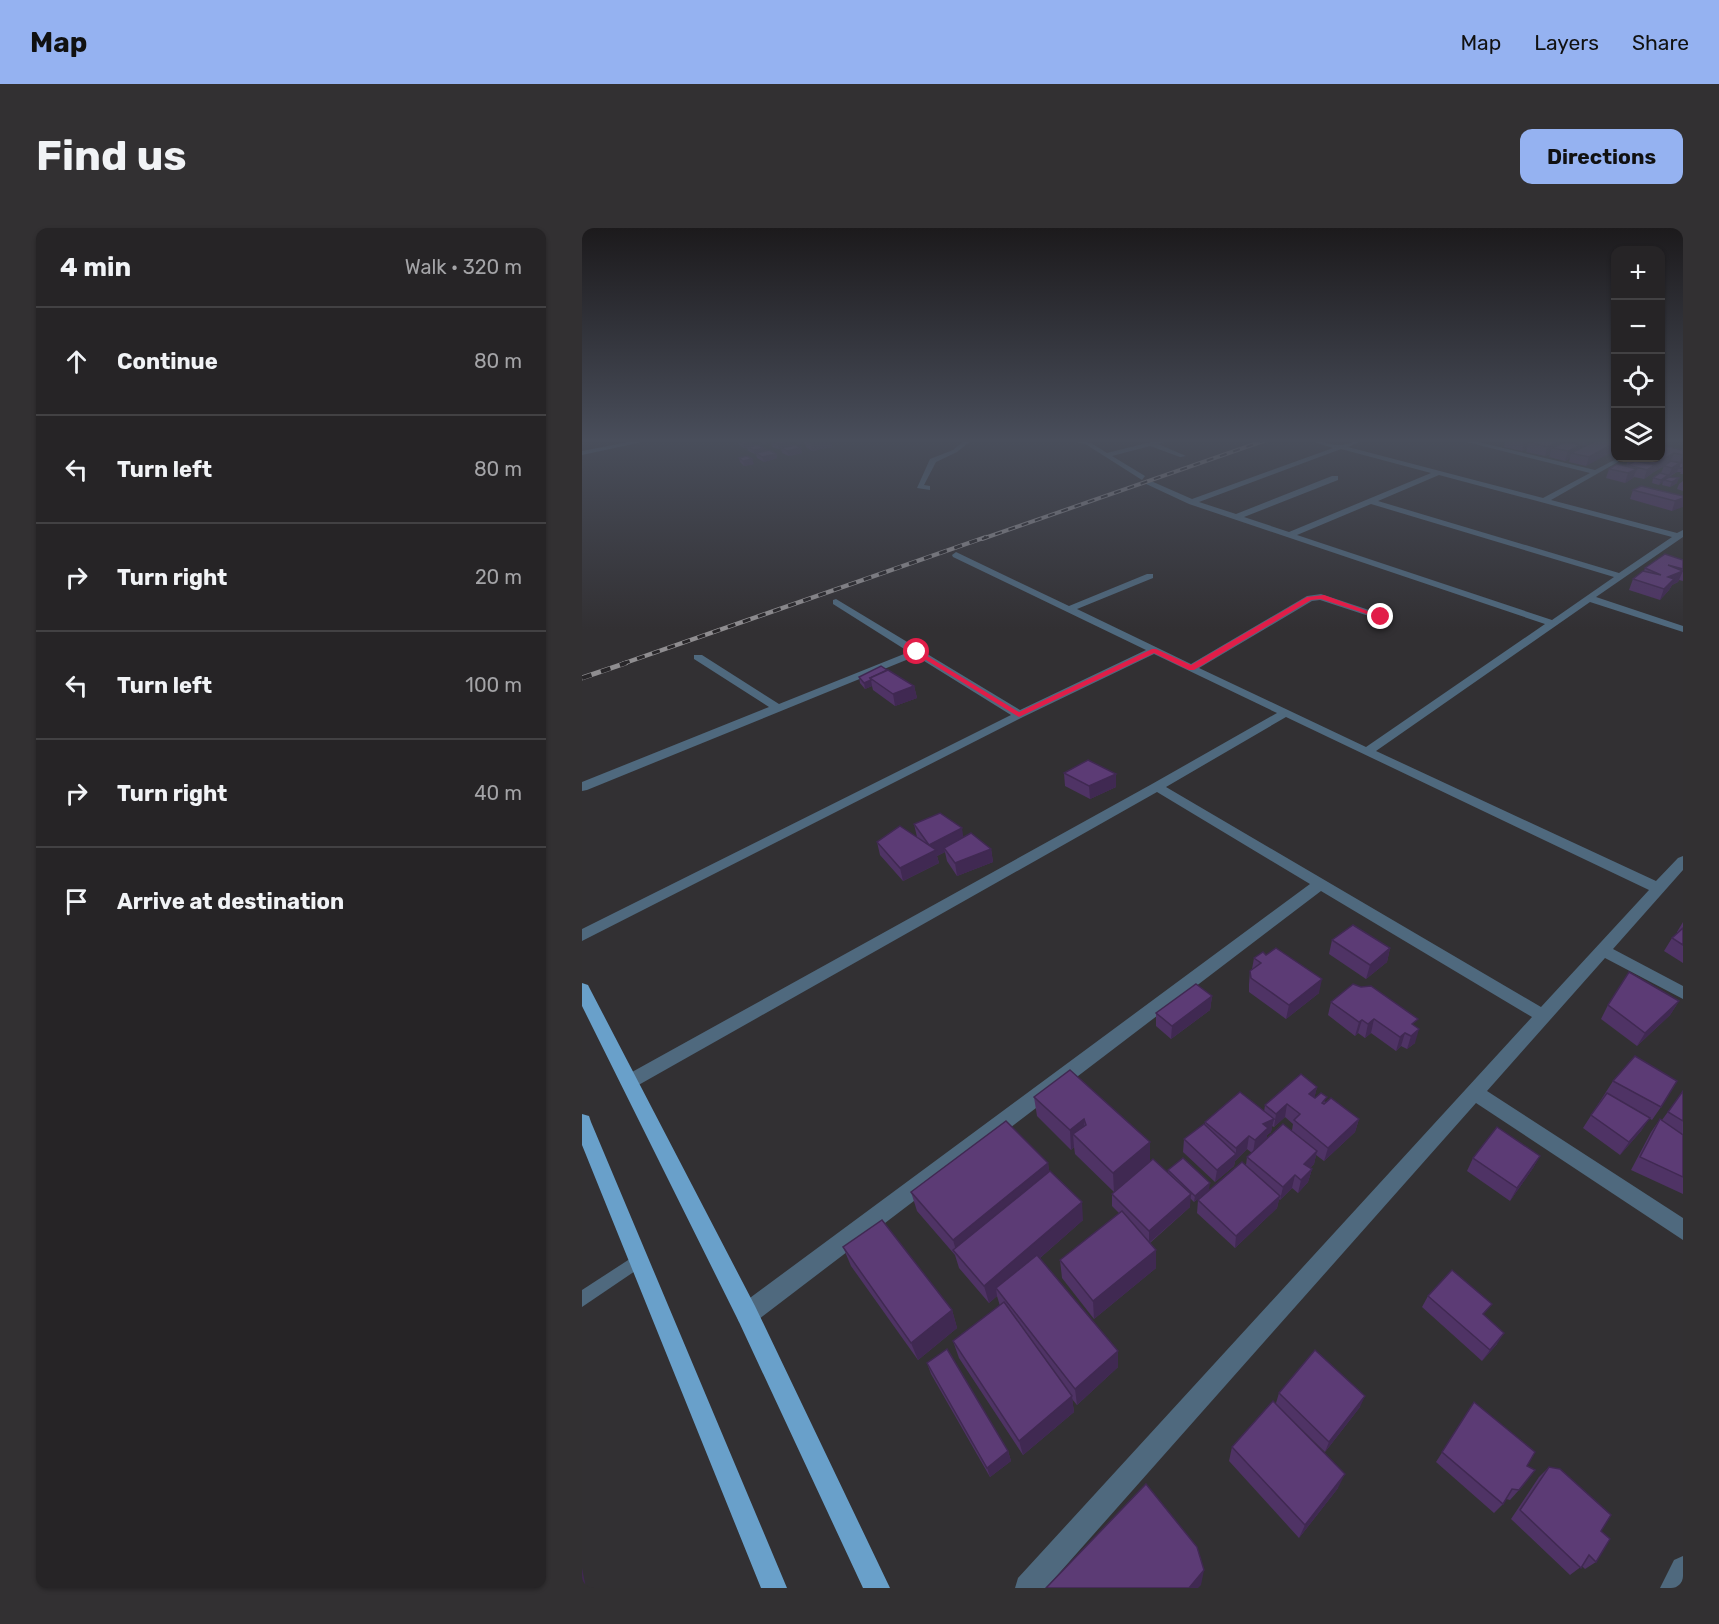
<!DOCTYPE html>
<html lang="en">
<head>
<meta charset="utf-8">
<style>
  :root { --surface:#262426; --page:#323032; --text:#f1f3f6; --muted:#a4a4a7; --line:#424143; --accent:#95b2f1 }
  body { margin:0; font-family:Rubik,sans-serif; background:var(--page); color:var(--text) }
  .controls { position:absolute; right:18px; top:18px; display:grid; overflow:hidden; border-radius:12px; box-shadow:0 2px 4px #0004 }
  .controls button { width:54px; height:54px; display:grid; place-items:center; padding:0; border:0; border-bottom:2px solid var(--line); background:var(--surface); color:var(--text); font:30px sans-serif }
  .stop { position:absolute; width:18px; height:18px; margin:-14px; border:4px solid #e11d48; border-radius:50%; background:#fff }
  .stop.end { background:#e11d48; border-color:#fff; box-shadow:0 2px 6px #0008 }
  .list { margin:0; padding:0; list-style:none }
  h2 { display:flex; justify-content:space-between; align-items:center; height:78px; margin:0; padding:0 24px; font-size:26px }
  h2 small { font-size:20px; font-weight:400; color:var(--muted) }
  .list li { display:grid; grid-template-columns:39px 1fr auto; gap:18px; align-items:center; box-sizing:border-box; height:108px; padding:0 24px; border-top:2px solid var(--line) }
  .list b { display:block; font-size:22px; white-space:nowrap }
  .list em { font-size:20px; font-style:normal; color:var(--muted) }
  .icon { flex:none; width:33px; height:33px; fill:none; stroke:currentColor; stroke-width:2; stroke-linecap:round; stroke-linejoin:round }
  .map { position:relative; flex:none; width:1101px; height:1360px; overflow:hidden; border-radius:12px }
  header { display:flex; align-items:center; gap:36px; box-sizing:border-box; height:84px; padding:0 30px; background:var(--accent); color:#111 }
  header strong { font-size:28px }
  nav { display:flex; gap:33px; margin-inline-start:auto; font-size:21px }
  .intro { display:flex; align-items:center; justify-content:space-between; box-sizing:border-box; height:144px; padding:0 36px }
  h1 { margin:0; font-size:42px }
  .button { padding:15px 27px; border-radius:12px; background:var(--accent); color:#111; font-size:21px; font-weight:700 }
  main { display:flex; gap:36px; padding:0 36px }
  aside { flex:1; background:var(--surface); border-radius:12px; box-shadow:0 2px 4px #0004 }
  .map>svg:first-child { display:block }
</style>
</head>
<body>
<header>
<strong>Map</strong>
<nav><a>Map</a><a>Layers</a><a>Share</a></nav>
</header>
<div class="intro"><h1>Find us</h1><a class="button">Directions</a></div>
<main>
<aside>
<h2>4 min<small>Walk · 320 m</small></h2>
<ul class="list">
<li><svg class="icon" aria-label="ahead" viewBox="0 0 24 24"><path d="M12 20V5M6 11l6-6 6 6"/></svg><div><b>Continue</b></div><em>80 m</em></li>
<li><svg class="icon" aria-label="left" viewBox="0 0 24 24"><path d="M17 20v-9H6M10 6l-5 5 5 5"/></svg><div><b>Turn left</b></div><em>80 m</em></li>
<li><svg class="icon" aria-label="right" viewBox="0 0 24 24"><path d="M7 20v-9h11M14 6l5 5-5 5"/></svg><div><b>Turn right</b></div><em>20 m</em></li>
<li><svg class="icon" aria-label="left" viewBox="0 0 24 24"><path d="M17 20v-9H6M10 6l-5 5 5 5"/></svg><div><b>Turn left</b></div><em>100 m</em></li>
<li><svg class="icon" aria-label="right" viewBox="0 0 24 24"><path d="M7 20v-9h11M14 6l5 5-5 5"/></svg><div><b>Turn right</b></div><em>40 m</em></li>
<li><svg class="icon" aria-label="arrive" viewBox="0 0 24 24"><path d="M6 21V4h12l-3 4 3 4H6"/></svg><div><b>Arrive at destination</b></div></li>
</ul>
</aside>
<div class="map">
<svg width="1101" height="1360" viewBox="0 0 1101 1360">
  <rect width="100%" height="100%" fill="#323033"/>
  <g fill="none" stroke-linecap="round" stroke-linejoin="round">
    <polygon fill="#4f697e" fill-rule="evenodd" points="57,1025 62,1027 64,1032 62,1037 0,1079 0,1062"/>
    <g fill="#4f697e" fill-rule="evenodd">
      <polygon points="62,211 74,211 0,227 0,223"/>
      <polygon points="384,211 391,211 375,224 354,234 342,257 348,258 348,262 335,260 348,231 371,222"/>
      <polygon points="486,211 509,215 525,225 581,211 591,211 576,216 604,228 598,229 568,218 530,228 563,248 560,252 505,217"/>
      <path d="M724,211C735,211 749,218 759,217C768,216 775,211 784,211L766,219L961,270L1008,245L873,211H884L1013,242L1036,230H1043L969,272L1095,305L1101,302V309L1014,369L1101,398V404L1008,374L794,523L1074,653L1096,630L1101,628V642L1031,721L1101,758V771L1023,730L905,863L1101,990V1012L894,875L464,1360H433L436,1350L950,789L739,663L173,1094L165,1097L157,1094L154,1086L157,1078L728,656L575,564L53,859L47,861L41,859L38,854L41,849L570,556L695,485L572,426L441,489L0,713V701L429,487L334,428L5,562L0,563V554L187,479L112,431V427H120L197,476L327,424L251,376V372L254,371L438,482L564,422L371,329L370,327L374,324L487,378L565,346H571V350L495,381L609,436L725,368L739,366L802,387V391L799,392L738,372L730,373L617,440L784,519L963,396L607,276L562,255L569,253L610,271L751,220ZM759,221L849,245L707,304L662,289L756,252V248H750L654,286L617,274ZM857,247L1090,309L1037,345L796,273ZM789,276L1032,349L970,392L715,307ZM704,489L1067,662L959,779L584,559Z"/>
      <polygon points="1101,1328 1101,1360 1078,1360 1092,1332"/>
    </g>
    <g fill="#69a0ca" fill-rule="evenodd">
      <polygon points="0,755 6,757 8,761 173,1078 308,1360 281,1360 157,1094 0,778"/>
      <polygon points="0,886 7,888 9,894 205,1360 179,1360 0,917"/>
    </g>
    <defs>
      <polyline id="rail-far2" points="400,311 687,211"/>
      <polyline id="rail-far1" points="40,436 404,309"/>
      <polyline id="rail" points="0,450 44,435"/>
    </defs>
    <use href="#rail-far2" stroke="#8f8d90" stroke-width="4"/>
    <use href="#rail-far1" stroke="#8f8d90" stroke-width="4.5"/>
    <use href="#rail" stroke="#8f8d90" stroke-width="5"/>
    <use href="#rail-far2" stroke="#282629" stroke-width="2" stroke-dasharray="7" stroke-linecap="butt"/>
    <use href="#rail-far1" stroke="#282629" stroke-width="3" stroke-dasharray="8" stroke-linecap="butt"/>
    <use href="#rail" stroke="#282629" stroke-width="4" stroke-dasharray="10" stroke-linecap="butt"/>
  </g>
  <g fill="#4f3365" fill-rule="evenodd">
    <polygon points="178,211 198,211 198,212 207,214 208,218 220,225 207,228 200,225 199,220 197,221 190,219 189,214 182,216 179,213"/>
    <polygon points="211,211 248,211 250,219 230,223 224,219 223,215 218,216 212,213"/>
    <polygon points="924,211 951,211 950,213 978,216 998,221 1003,218 993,216 995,211 1034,211 1004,238 987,234 988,230 983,233 967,229 968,226 963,228 944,224 945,220 940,223 922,219"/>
    <polygon points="1078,211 1095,211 1085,214 1079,217 1100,222 1101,219 1101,234 1099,235 1101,235 1101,246 1098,246 1099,244 1095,244 1087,249 1095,255 1088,259 1080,257 1081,254 1077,257 1070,255 1071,250 1079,245 1082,238 1070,245 1069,246 1062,251 1052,249 1051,250 1043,255 1024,250 1027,241 1044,238 1047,230 1078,230"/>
    <polygon points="156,213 182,220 183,224 194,226 195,230 182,234 175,230 174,226 173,226 166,223 165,220 162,220 157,217"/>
    <polygon points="157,230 172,236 162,238 158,234"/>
    <polygon points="1101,253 1101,263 1095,261 1097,256"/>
    <polygon points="1051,262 1101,268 1090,283 1048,271"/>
    <polygon points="1101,332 1101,353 1097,352 1096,354 1090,357 1087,362 1078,372 1047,362 1051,351 1062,343 1063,340"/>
    <polygon points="305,442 332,458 335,470 313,478 291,462 290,458 283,461 278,455 277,449"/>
    <polygon points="482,545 534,559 508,571 483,558"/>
    <polygon points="332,596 381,609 409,621 411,634 375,648 365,633 363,624 355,628 357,635 321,653 298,627 295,614 335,609"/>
    <polygon points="1101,694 1101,735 1082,723 1090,710 1096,705 1095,704"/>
    <polygon points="750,712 808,720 805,734 784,751 747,726"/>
    <polygon points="684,727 737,765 704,791 667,764 667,756 668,743 670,741 672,730"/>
    <polygon points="630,768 628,782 589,811 574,798 574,785"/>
    <polygon points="1097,773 1088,787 1055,818 1019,791 1026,777"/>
    <polygon points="749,774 833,799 833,815 825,821 819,818 814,823 789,805 783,810 776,805 773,808 746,787"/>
    <polygon points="1031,853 1079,879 1070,892 1067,890 1059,903 1038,927 1001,900"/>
    <path d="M735,859L732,870L744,874L777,891L773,904L742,933L734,927L732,936L728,940L730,941L726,954L716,965L710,960L698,972L697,971L695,980L653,1020L615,985L616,972L664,937L665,929L670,925L665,921L653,933L652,938L633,954L601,924L602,911L623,897V894L682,884L683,877ZM703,889L711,896L710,902L684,912L685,907L689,904L690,898L692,899Z"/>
    <polygon points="1101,863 1101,966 1049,942 1069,904 1078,891 1080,892"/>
    <polygon points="452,869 568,914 568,933 532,964 493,926 492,919 489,922 455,888"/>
    <polygon points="958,928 951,940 928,973 885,943 891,930"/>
    <polygon points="466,935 467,944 501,992 458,1030 536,1139 495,1177 490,1171 492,1184 441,1227 377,1130 371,1113 418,1078 415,1068 407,1075 377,1040 373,1027 335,983 329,964"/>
    <polygon points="586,942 627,962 612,974 608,970 608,979 568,1015 574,1022 574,1040 512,1091 480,1050 478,1032 537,985 530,978 530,966 586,945"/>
    <polygon points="261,1019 370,1082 375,1100 336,1132 269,1038"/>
    <polygon points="846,1068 902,1088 915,1116 900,1133 840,1079"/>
    <polygon points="345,1135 426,1223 429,1233 408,1249 349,1146"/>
    <polygon points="697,1165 778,1179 743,1224 704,1186 756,1260 717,1310 647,1233 650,1219 694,1175"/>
    <polygon points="892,1174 945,1238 937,1262 928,1272 924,1271 921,1276 912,1285 854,1234"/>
    <polygon points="967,1239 1019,1303 1014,1334 1003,1341 1000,1338 988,1347 929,1291 957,1249"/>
  </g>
  <g fill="#402952">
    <polygon points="181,211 198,211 198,212 182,216"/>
    <polygon points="222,211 223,215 218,216 217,212"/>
    <polygon points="244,211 248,211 250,219 230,223 228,214"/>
    <polygon points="948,211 951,211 949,215 947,214 945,220 940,223 942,214"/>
    <polygon points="1080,211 1095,211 1085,214 1078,218"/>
    <polygon points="979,213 976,221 970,220 968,226 963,228 965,219"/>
    <polygon points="170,214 172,218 162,220 161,216"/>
    <polygon points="207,214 208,218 197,221 196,216"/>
    <polygon points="1034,214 1034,222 1004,238 1007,229"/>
    <polygon points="999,217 996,226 989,225 988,230 983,233 986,223"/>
    <polygon points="182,220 183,224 173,226 172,222"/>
    <polygon points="219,220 220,225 207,228 205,223"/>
    <polygon points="1092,225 1088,235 1070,245 1069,246 1062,251 1065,242 1072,238 1072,236"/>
    <polygon points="194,226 195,230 182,234 180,229"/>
    <polygon points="1101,227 1101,234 1098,236 1095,244 1086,249 1090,240 1098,235"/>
    <polygon points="170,231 172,236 162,238 161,233"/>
    <polygon points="1055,241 1051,250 1043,255 1046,245"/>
    <polygon points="1086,247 1085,252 1082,252 1081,254 1077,257 1079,252"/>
    <polygon points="1097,250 1095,255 1088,259 1090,254"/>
    <polygon points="1101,270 1101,279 1090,283 1093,273"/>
    <polygon points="1101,343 1096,354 1090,357 1087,362 1078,372 1086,349"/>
    <polygon points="289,452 290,458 283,461 282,455"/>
    <polygon points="332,458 335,470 313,478 311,466"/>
    <polygon points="534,546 534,559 508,571 507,558"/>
    <polygon points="380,600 382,613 362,620 363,624 355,628 357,635 321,653 318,640 347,617"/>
    <polygon points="409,621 411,634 375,648 373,635"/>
    <polygon points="808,720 805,734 784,751 788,737"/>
    <polygon points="740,751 737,765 704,791 707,777"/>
    <polygon points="630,768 628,782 589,811 590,798"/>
    <polygon points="1097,773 1088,787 1055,818 1063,805"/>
    <polygon points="792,791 789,805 783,810 786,796"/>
    <polygon points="780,792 776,805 773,808 777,794"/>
    <polygon points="837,801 833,815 825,821 829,808"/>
    <polygon points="823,805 819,818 814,823 818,809"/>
    <polygon points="735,859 732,872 727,866"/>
    <polygon points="705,876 703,889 692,899 694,886"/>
    <polygon points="1068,890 1059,903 1038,927 1047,914"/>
    <polygon points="502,891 503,910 491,906 492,919 489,922 488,902"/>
    <polygon points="692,891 689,904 685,907 684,913 671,925 673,912 681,896"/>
    <polygon points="777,891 773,904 742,933 746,920"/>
    <polygon points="667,908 665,921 653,933 652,938 633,954 635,942 654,926 654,920"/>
    <polygon points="568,914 568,933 532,964 531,945"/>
    <polygon points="735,923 732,936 719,948 722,936"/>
    <polygon points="958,928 951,940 928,973 935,960"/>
    <polygon points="466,935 469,955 375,1026 371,1012"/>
    <polygon points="730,941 726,954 716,965 719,952"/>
    <polygon points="713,947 710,960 698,972 701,959"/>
    <polygon points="628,955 627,962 612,974 613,968"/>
    <polygon points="609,966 608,979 567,1015 567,1003"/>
    <polygon points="698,968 695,980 653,1020 654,1008"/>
    <polygon points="500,974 501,992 418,1065 414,1060 415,1068 407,1075 402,1058"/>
    <polygon points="574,1022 574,1040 512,1091 511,1073"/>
    <polygon points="370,1082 375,1100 336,1132 329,1115"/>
    <polygon points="922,1105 915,1116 900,1133 908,1122"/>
    <polygon points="536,1123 536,1139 495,1177 493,1161"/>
    <polygon points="490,1168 492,1184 441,1227 437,1213"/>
    <polygon points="783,1168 778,1179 743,1224 747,1214"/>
    <polygon points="426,1223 429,1233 408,1249 405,1240"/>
    <polygon points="763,1246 756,1260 717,1310 723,1297"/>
    <polygon points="0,1340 4,1360 0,1360"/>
    <polygon points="622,1342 619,1357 616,1360 607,1360"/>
  </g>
  <g fill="#5c3b75" stroke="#402952" stroke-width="1.5">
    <polygon points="165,211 170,214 161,216 156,213"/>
    <polygon points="222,211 244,211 228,214"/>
    <polygon points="930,211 948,211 942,214"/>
    <polygon points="955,211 971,211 979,213 965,219 947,214"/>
    <polygon points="995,211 1017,211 1010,215"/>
    <polygon points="1017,211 1034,211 1034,214 1007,229 989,225"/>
    <polygon points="201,212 207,214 196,216 189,214"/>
    <polygon points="983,214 999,217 986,223 970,220"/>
    <polygon points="176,217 182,220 172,222 165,219"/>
    <polygon points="213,217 219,220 205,223 199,220"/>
    <polygon points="1078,217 1101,222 1101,227 1092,225 1072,236 1046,230 1078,230"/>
    <polygon points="187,222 194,226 180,229 174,225"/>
    <polygon points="165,228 170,231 161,233 157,230"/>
    <polygon points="1053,233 1073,237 1065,242 1046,237"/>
    <polygon points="1089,233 1098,235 1090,240 1082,238"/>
    <polygon points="1094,234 1101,235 1101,239 1100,240 1097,240 1098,235"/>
    <polygon points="1035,236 1055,241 1046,245 1027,241"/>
    <polygon points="1078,245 1086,247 1079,252 1071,250"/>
    <polygon points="1087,249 1097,250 1090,254 1082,252"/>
    <polygon points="1059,258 1101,268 1101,270 1093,273 1051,262"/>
    <polygon points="1083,326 1101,332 1101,341 1086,337 1101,343 1086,349 1092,351 1082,361 1051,351 1061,343 1079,347 1063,340"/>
    <polygon points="299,438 305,442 288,450 289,452 282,455 277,449"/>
    <polygon points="306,442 332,458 311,466 288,450"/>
    <polygon points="506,532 534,546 507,558 482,545"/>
    <polygon points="358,585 380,600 347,617 332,596"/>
    <polygon points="318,598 354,622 318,640 295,614"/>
    <polygon points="389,605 409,621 373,635 362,620"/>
    <polygon points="771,697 808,720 788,737 750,712"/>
    <polygon points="1101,700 1101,717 1090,710"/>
    <polygon points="694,720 740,751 707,777 669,750 668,743 679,735 672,730 681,724 684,727"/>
    <polygon points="1047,744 1097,773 1063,805 1026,777"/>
    <polygon points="614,756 630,768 590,798 574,785"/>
    <polygon points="771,756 779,759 789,758 836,791 830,796 837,801 829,808 823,805 818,809 792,791 786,796 780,792 777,794 749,774"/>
    <polygon points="1053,828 1095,853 1079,879 1031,853"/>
    <polygon points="488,842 568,914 531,945 491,906 504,897 502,891 488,902 452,869"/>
    <polygon points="719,846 735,859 727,866 733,870 739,865 745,869 740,875 742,876 749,870 777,891 746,920 712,892 718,886 705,876 694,886 683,877"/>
    <polygon points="1101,863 1101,893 1086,884"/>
    <polygon points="658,864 692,891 681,896 686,900 673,912 667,908 654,920 623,894"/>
    <polygon points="1025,865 1068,890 1047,914 1009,887"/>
    <polygon points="1078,891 1101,907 1101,949 1058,929"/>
    <polygon points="424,893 466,935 371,1012 329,964"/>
    <polygon points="622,896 654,926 635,942 602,911"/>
    <polygon points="701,896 735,923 722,936 730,941 719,952 713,947 701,959 665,929"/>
    <polygon points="915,899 958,928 935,960 891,930"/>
    <polygon points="601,930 628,955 613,968 586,942"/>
    <polygon points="571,931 609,966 567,1003 530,966"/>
    <polygon points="660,934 698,968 654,1008 616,972"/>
    <polygon points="468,943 500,974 402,1058 371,1022"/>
    <polygon points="540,983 574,1022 511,1073 478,1032"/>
    <polygon points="300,992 370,1082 329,1115 261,1019"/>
    <polygon points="455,1027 536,1123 493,1161 414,1060"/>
    <polygon points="870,1042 910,1076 901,1086 922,1105 908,1122 846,1068"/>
    <polygon points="422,1074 490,1168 437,1213 371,1113"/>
    <polygon points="365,1121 426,1223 405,1240 345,1135"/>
    <polygon points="733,1122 783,1168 747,1214 697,1165"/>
    <polygon points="691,1173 763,1246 723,1297 650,1219"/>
    <polygon points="892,1174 953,1224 945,1238 953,1242 937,1262 930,1261 921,1276 860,1224"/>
    <polygon points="967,1239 978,1241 1029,1287 1019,1303 1028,1311 1014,1334 1007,1327 999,1340 938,1282"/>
    <polygon points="564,1256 615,1319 622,1342 607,1360 464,1360"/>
  </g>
  <linearGradient id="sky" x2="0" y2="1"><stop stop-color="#1c1a1c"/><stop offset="0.53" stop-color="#494e5b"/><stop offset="1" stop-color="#494e5b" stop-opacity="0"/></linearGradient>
  <rect width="1101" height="401" fill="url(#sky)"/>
  <polygon fill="#e11d48" points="742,367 802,389 797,390 739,371 729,372 612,442 607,442 572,425 437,489 331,424 337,423 437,484 570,421 574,421 609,437 725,369"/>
</svg>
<div class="controls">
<button>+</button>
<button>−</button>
<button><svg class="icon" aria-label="locate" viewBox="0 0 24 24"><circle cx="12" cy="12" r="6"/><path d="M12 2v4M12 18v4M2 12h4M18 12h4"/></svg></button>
<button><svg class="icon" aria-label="layers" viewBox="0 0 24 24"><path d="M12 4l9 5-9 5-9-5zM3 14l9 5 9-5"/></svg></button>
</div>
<div class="stop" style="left:335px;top:424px"></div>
<div class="stop end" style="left:799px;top:389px"></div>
</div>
</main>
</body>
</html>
